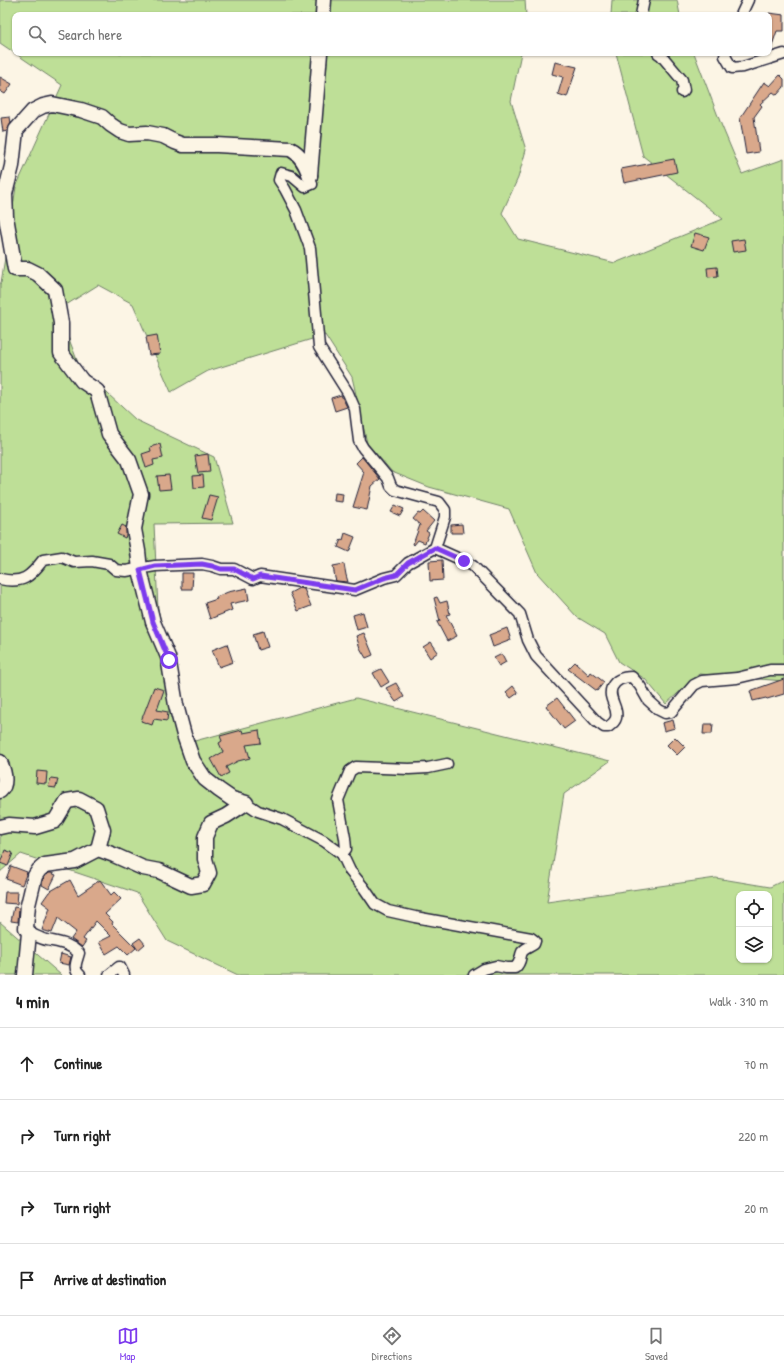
<!DOCTYPE html>
<html lang="en">
<head>
<meta charset="utf-8">
<style>
  :root { --surface:#fff; --page:#f6f6f6; --text:#222; --muted:#767676; --line:#e0e0e0; --accent:#7c3aed }
  body { margin:0; font-family:"Patrick Hand",sans-serif; background:var(--page); color:var(--text) }
  .controls { position:absolute; right:12px; bottom:12px; display:grid; overflow:hidden; border-radius:8px; box-shadow:0 1px 3px #0004 }
  .controls button { width:36px; height:36px; display:grid; place-items:center; padding:0; border:0; border-bottom:1px solid var(--line); background:var(--surface); color:var(--text); font:20px sans-serif }
  .stop { position:absolute; width:12px; height:12px; margin:-9px; border:3px solid #7c3aed; border-radius:50%; background:#fff }
  .stop.end { background:#7c3aed; border-color:#fff; box-shadow:0 1px 4px #0008 }
  .list { margin:0; padding:0; list-style:none }
  h2 { display:flex; justify-content:space-between; align-items:center; height:52px; margin:0; padding:0 16px; font-size:17px }
  h2 small { font-size:13px; font-weight:400; color:var(--muted) }
  .list li { display:grid; grid-template-columns:26px 1fr auto; gap:12px; align-items:center; box-sizing:border-box; height:72px; padding:0 16px; border-top:1px solid var(--line) }
  .list b { display:block; font-size:15px; white-space:nowrap }
  .list em { font-size:13px; font-style:normal; color:var(--muted) }
  .icon { flex:none; width:22px; height:22px; fill:none; stroke:currentColor; stroke-width:2; stroke-linecap:round; stroke-linejoin:round }
  .map { position:relative; flex:none; width:784px; height:975px; overflow:hidden }
  .search { position:absolute; background:var(--surface); box-shadow:0 1px 3px #0004; left:12px; right:12px; top:12px; height:44px; display:flex; align-items:center; gap:10px; box-sizing:border-box; padding:0 14px; border-radius:8px; color:var(--muted); font-size:15px }
  .sheet { height:340px; background:var(--surface) }
  nav { display:flex; justify-content:space-around; align-items:center; box-sizing:border-box; height:56px; border-top:1px solid var(--line); background:var(--surface); font-size:11px; color:var(--muted) }
  nav a { display:grid; justify-items:center; gap:2px }
  nav .on { color:var(--accent) }
  .map>svg:first-child { display:block }
</style>
</head>
<body>
<div class="map">
<svg width="784" height="975" viewBox="0 0 784 975">
  <rect width="100%" height="100%" fill="#fcf5e5"/>
  <filter id="ink" filterUnits="userSpaceOnUse"><feTurbulence type="fractalNoise" baseFrequency=".025" numOctaves="2"/><feDisplacementMap in="SourceGraphic" scale="8" xChannelSelector="R" yChannelSelector="G"/><feConvolveMatrix kernelMatrix="1 2 1 2 8 2 1 2 1" color-interpolation-filters="sRGB"/></filter>
  <g filter="url(#ink)">
    <g fill="#bedf97" stroke="#708069" fill-rule="evenodd">
      <path d="M0,0H525L526,15H15V53H521L511,101L526,150L518,178L502,213L518,239L615,263L723,219L643,156L616,53H694L721,124L742,174L784,159V681L699,674L666,704L645,679L619,662L605,634L577,617L537,573L509,509L429,487L392,472L367,443L352,377L325,335L208,371L171,392L133,304L98,285L58,310L80,368L136,420L214,457L233,523L154,524L158,609L187,743L356,698L610,761L564,794L547,902L716,878L770,887L784,880V975H238L167,941L137,893L21,854L0,872V283H1L16,187L62,85L0,43ZM739,894H769V960H739Z"/>
      <polygon points="612,0 677,0 680,15 611,15"/>
      <polygon points="0,922 61,975 0,975"/>
    </g>
    <g fill="#d9a88b" stroke="#22223b">
      <polygon points="769,13 784,15 784,31 777,31 770,51"/>
      <polygon points="555,62 577,67 567,97 558,94 563,77 552,74"/>
      <polygon points="780,75 784,79 784,87 777,95 773,92 760,104 762,106 754,117 759,152 746,154 740,118 764,82 770,86"/>
      <polygon points="0,77 12,84 5,94 0,91"/>
      <polygon points="10,117 11,123 7,131 3,132 1,118"/>
      <polygon points="674,159 677,172 624,183 621,169"/>
      <polygon points="695,233 709,237 704,250 691,246"/>
      <polygon points="744,239 746,250 733,252 731,241"/>
      <polygon points="717,267 718,276 708,277 707,268"/>
      <polygon points="157,335 160,354 149,355 146,337"/>
      <polygon points="341,395 347,407 335,411 331,398"/>
      <polygon points="160,444 163,458 153,460 154,465 146,468 142,454 151,451 150,447"/>
      <polygon points="208,454 210,472 198,473 195,456"/>
      <polygon points="362,457 380,479 372,486 367,510 353,507 364,472 356,463"/>
      <polygon points="169,475 171,489 159,490 157,476"/>
      <polygon points="203,475 204,487 194,488 193,476"/>
      <polygon points="335,493 343,494 342,502 334,501"/>
      <polygon points="209,495 218,497 211,520 202,518"/>
      <polygon points="395,505 404,509 400,516 391,512"/>
      <polygon points="423,511 434,521 426,531 429,533 425,543 418,540 414,545 413,544 420,525 413,519 418,513 420,514"/>
      <polygon points="462,524 463,533 451,533 451,525"/>
      <polygon points="122,525 126,527 126,535 125,538 117,534"/>
      <polygon points="345,533 355,537 349,552 338,547 341,539 343,540"/>
      <polygon points="442,560 443,580 430,581 429,561"/>
      <polygon points="344,564 346,575 348,582 336,581 335,578 333,566"/>
      <polygon points="182,573 193,573 192,589 182,589"/>
      <polygon points="247,588 249,600 230,604 232,610 210,619 205,603 217,599 216,597 228,592"/>
      <polygon points="299,588 304,589 311,606 298,611 290,593"/>
      <polygon points="437,597 440,603 447,601 450,614 446,615 457,636 447,641 437,622 440,621 434,598"/>
      <polygon points="363,612 367,627 357,630 353,615"/>
      <polygon points="507,628 511,640 493,647 489,635"/>
      <polygon points="263,631 268,647 258,650 253,634"/>
      <polygon points="364,633 373,655 366,658 360,648 356,636"/>
      <polygon points="431,642 438,652 430,658 423,647"/>
      <polygon points="227,644 233,662 219,667 212,650"/>
      <polygon points="502,654 506,662 499,666 494,658"/>
      <polygon points="575,662 589,675 591,672 604,682 597,691 568,669"/>
      <polygon points="381,669 389,682 381,687 373,673"/>
      <polygon points="784,679 784,694 767,699 766,698 753,701 750,691"/>
      <polygon points="396,683 404,697 396,702 386,688"/>
      <polygon points="513,686 518,693 511,698 506,692"/>
      <polygon points="154,687 164,690 157,710 168,712 167,721 154,719 152,725 141,721"/>
      <polygon points="557,698 575,721 564,729 546,706"/>
      <polygon points="673,720 675,728 664,731 662,723"/>
      <polygon points="704,724 713,724 712,734 703,734"/>
      <polygon points="242,730 243,733 259,730 261,743 246,745 250,758 238,761 226,767 229,773 221,777 211,759 223,752 219,743 222,741 220,736"/>
      <polygon points="675,737 685,747 677,755 667,745"/>
      <polygon points="37,771 47,772 46,784 36,783"/>
      <polygon points="51,778 58,779 56,788 48,787"/>
      <polygon points="5,850 13,853 8,866 0,863"/>
      <polygon points="11,866 27,872 22,885 6,879"/>
      <polygon points="49,873 51,873 56,875 49,889 42,885 43,879"/>
      <polygon points="70,880 78,895 100,880 111,895 114,892 121,899 105,914 113,922 112,924 136,948 128,955 119,946 106,954 99,942 111,936 96,921 83,939 86,941 82,947 71,939 76,932 58,918 52,933 42,930 50,908 42,902 49,892"/>
      <polygon points="5,892 18,892 17,904 4,903"/>
      <polygon points="14,907 19,908 18,922 11,921"/>
      <polygon points="140,938 145,944 138,950 133,943"/>
      <polygon points="61,954 71,957 69,965 59,963"/>
    </g>
    <g fill="none" stroke-linecap="round" stroke-linejoin="round">
      <defs>
        <g id="street">
          <polyline points="641,15 644,0"/>
          <polyline points="741,15 748,0"/>
          <polyline points="658,53 661,55 682,80 684,90 682,92"/>
          <polyline points="726,53 725,56 732,68 743,67 784,54"/>
          <path d="M310,176L312,184L305,187L292,176L281,173L279,180L285,189L296,210L310,248L319,347L348,393L355,409L359,441L363,448L388,478L391,486L395,490L439,502L445,510V517L435,548L464,561L473,566L520,614L528,640L536,656L597,722L604,727H608C611,725 615,722 616,718C619,707 607,699 612,687C616,679 624,677 632,677L640,686L648,700L659,710L665,713L671,712L694,685L702,681L737,678L770,670H784"/>
          <path d="M0,579C23,584 30,577 43,560L62,557L74,562L92,561L109,564L116,570L126,571L155,566L202,564L212,566L221,569H234L253,579L260,576L355,590L384,578L396,575L408,563L435,548"/>
          <path d="M246,803L258,811L282,819L324,841L342,854L350,871L364,888L375,904L388,911L415,917L531,938L535,941L534,944C530,947 525,948 522,952C519,959 522,961 515,968H506L496,966L484,969L474,975"/>
          <polyline points="342,854 346,849 345,838 338,800 350,771 356,767 409,769 428,768 447,764"/>
          <path d="M29,933C35,935 41,939 47,940C61,943 68,943 79,953C77,961 72,969 80,975"/>
          <polyline points="109,975 119,967 120,967 124,975"/>
        </g>
        <g id="secondary">
          <polyline points="323,15 324,0"/>
          <polyline points="310,175 320,53"/>
          <path d="M0,762C4,771 8,783 0,791"/>
          <polyline points="0,827 9,825 35,827 55,821 67,801 79,799 96,808 103,830 98,849"/>
          <path d="M25,975L29,933L26,928L28,905L35,876L39,870L45,865L75,861L98,849L114,855L143,868L159,871L191,886L203,884L209,873L205,859V837L211,823L226,816L246,803L232,799L219,790L205,779L193,761L184,735L176,705L168,657L153,622L140,570L138,551L134,529L141,494L129,460L109,434L97,391L82,381L61,353V323L55,290L38,274L28,269H15L6,217L5,194L12,166L16,130L33,111L43,106L52,104L81,110L102,117L111,125L120,131L129,134L147,133L163,136L175,142L183,145H217L290,149C301,154 306,165 310,176"/>
        </g>
      </defs>
      <use href="#street" stroke="#22223b" stroke-width="13"/>
      <use href="#secondary" stroke="#22223b" stroke-width="17"/>
      <use href="#street" stroke="#fcf5e5" stroke-width="10"/>
      <use href="#secondary" stroke="#fcf5e5" stroke-width="14"/>
    </g>
  </g>
  <g fill="none" stroke-linecap="round" stroke-linejoin="round" filter="url(#ink)">
    <polyline stroke="#7c3aed" stroke-width="5" points="169,660 153,622 140,570 155,566 202,564 212,566 221,569 234,569 253,579 260,576 355,590 384,578 396,575 408,563 435,548 464,561"/>
  </g>
</svg>
<div class="controls">
<button><svg class="icon" aria-label="locate" viewBox="0 0 24 24"><circle cx="12" cy="12" r="6"/><path d="M12 2v4M12 18v4M2 12h4M18 12h4"/></svg></button>
<button><svg class="icon" aria-label="layers" viewBox="0 0 24 24"><path d="M12 4l9 5-9 5-9-5zM3 14l9 5 9-5"/></svg></button>
</div>
<div class="stop" style="left:169px;top:660px"></div>
<div class="stop end" style="left:464px;top:561px"></div>
<div class="search"><svg class="icon" aria-label="search" viewBox="0 0 24 24"><circle cx="10" cy="10" r="6"/><path d="M15 15l6 6"/></svg>Search here</div>
</div>
<section class="sheet">
<h2>4 min<small>Walk · 310 m</small></h2>
<ul class="list">
<li><svg class="icon" aria-label="ahead" viewBox="0 0 24 24"><path d="M12 20V5M6 11l6-6 6 6"/></svg><div><b>Continue</b></div><em>70 m</em></li>
<li><svg class="icon" aria-label="right" viewBox="0 0 24 24"><path d="M7 20v-9h11M14 6l5 5-5 5"/></svg><div><b>Turn right</b></div><em>220 m</em></li>
<li><svg class="icon" aria-label="right" viewBox="0 0 24 24"><path d="M7 20v-9h11M14 6l5 5-5 5"/></svg><div><b>Turn right</b></div><em>20 m</em></li>
<li><svg class="icon" aria-label="arrive" viewBox="0 0 24 24"><path d="M6 21V4h12l-3 4 3 4H6"/></svg><div><b>Arrive at destination</b></div></li>
</ul>
</section>
<nav>
<a class="on"><svg class="icon" aria-label="map" viewBox="0 0 24 24"><path d="M3 6l6-2 6 2 6-2v14l-6 2-6-2-6 2zM9 4v14M15 6v14"/></svg>Map</a>
<a><svg class="icon" aria-label="directions" viewBox="0 0 24 24"><path d="M12 3l9 9-9 9-9-9zM9 14v-3h6M13 9l2 2-2 2"/></svg>Directions</a>
<a><svg class="icon" aria-label="saved" viewBox="0 0 24 24"><path d="M7 4h10v16l-5-4-5 4z"/></svg>Saved</a>
</nav>
</body>
</html>
